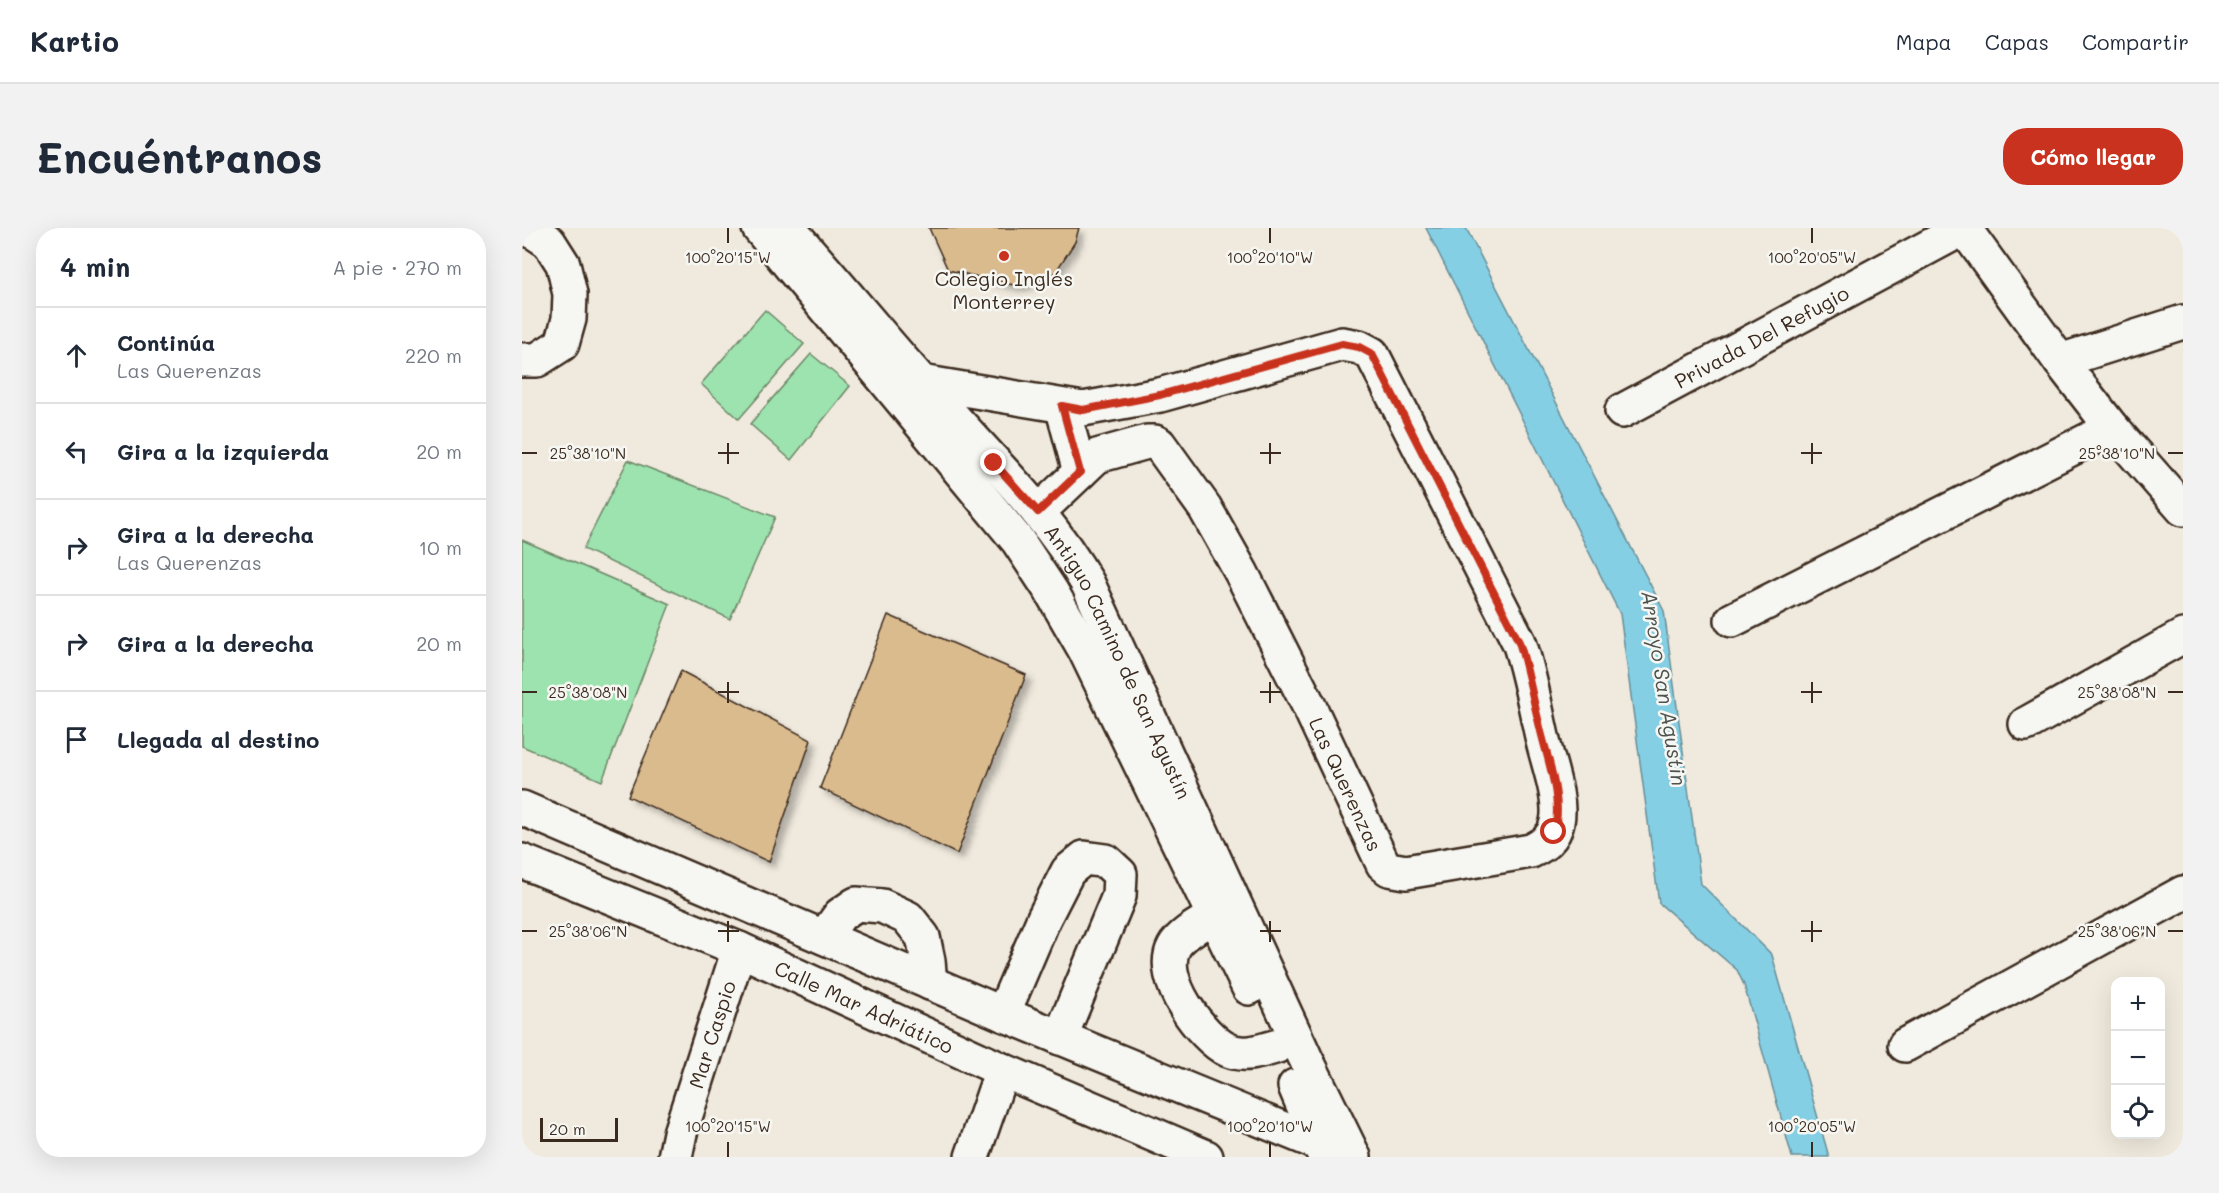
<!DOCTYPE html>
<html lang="es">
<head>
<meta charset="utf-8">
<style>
  :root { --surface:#fff; --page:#f2f2f3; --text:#1f2937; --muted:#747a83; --line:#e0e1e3; --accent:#c8321e }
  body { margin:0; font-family:Mali,sans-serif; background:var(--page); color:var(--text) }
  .controls { position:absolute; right:18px; bottom:18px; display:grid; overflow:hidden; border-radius:12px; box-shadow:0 6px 24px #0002 }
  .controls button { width:54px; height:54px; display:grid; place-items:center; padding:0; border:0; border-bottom:2px solid var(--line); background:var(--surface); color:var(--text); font:30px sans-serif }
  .scale { position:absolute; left:18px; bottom:15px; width:78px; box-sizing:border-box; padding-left:6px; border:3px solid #3b2a1e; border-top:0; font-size:16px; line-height:21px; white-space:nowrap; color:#3b2a1e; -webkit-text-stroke:4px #f6f6f2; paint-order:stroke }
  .stop { position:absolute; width:18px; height:18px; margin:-14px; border:4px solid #c8321e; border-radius:50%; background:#fff }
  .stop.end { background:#c8321e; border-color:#fff; box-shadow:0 2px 6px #0008 }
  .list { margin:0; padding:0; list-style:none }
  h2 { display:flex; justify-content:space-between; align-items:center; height:78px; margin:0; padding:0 24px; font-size:26px }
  h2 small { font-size:20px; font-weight:400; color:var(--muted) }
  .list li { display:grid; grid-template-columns:39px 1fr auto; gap:18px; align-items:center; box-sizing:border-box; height:96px; padding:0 24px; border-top:2px solid var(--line) }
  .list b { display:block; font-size:22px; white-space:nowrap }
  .list p { margin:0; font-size:20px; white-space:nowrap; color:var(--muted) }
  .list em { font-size:20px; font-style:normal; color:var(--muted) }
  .icon { flex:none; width:33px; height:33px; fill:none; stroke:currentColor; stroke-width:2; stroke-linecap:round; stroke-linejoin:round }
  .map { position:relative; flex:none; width:1661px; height:929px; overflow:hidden; border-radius:24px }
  header { display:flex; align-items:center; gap:36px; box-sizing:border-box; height:84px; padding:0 30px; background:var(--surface); border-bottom:2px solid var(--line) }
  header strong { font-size:28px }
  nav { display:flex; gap:33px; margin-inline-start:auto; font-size:21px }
  .intro { display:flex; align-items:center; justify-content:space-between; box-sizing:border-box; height:144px; padding:0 36px }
  h1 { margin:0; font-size:42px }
  .button { padding:15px 27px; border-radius:24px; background:var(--accent); color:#fff; font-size:21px; font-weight:700 }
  main { display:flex; gap:36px; padding:0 36px }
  aside { flex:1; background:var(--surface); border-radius:24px; box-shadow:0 6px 24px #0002 }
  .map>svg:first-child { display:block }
</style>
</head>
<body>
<header>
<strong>Kartio</strong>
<nav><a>Mapa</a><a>Capas</a><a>Compartir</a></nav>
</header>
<div class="intro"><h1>Encuéntranos</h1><a class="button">Cómo llegar</a></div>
<main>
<aside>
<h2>4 min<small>A pie · 270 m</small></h2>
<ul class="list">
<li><svg class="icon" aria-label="ahead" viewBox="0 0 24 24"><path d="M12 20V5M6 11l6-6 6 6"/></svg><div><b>Continúa</b><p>Las Querenzas</p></div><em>220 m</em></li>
<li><svg class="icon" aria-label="left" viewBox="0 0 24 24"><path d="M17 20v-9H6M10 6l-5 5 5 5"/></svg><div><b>Gira a la izquierda</b></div><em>20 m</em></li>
<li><svg class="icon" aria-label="right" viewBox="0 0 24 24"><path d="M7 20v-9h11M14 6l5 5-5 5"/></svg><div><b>Gira a la derecha</b><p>Las Querenzas</p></div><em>10 m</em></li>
<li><svg class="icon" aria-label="right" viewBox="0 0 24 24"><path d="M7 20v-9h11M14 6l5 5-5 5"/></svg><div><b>Gira a la derecha</b></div><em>20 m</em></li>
<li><svg class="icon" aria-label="arrive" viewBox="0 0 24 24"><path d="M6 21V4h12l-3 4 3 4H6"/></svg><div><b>Llegada al destino</b></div></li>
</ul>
</aside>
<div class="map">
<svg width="1661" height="929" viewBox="0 0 1661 929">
  <defs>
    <filter id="shadow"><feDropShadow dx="5.5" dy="5.5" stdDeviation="3" flood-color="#0004"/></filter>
  </defs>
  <rect width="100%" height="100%" fill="#f0eade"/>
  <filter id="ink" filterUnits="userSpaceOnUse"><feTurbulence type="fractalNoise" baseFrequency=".0167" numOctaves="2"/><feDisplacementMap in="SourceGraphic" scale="12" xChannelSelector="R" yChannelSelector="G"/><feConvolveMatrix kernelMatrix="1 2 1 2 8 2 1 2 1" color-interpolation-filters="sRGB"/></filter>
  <g filter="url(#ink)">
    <g fill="#9de3af" stroke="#6c8666" stroke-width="1.5">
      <polygon points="243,82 282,116 217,191 179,156"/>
      <polygon points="289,126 328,158 269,232 228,196"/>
      <polygon points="106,232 253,289 208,391 61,321"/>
      <polygon points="0,312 148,376 80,553 0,518"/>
    </g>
    <polygon fill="#85cfe5" stroke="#678d95" stroke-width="1.5" points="904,0 944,0 1142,383 1179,656 1250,727 1307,929 1270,929 1222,757 1215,742 1137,675 1098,386"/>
    <g fill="#dabb8e" stroke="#3b2a1e" stroke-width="1.5" filter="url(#shadow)">
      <polygon points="407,0 557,0 553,14 533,45 496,58 426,42"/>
      <polygon points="366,387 504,447 435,626 298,560"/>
      <polygon points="159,443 289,512 247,634 106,568"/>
    </g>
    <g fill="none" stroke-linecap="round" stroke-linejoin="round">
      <defs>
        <g id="minor">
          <polyline points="237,0 496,313 529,363 563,422 727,760"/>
          <path id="s1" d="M266,0C316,55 363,114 413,169C466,229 526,286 566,356L783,829L832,929"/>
          <polyline points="1442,0 1538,133 1590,200 1661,281"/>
          <polyline points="0,132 15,132 40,116 47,91 48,66 41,36 27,14 6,0"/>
          <polyline points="1538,133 1661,94"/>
          <path d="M399,154L561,181L638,167L820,116L837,119L850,126L997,414C1008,446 1013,479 1021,513C1026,535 1040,572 1035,594C1032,610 1022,617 1009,623L884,644L867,641L861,636L787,478L719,344L683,280L637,216L633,214H625L575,228L516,284"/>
          <polyline points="540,178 558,244"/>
          <path id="s2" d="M1100,183L1442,0"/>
          <polyline points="1210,392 1590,200"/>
          <polyline points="1504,496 1661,408"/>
          <polyline points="0,580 481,786 798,916"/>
          <path id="s3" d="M0,633L217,721L480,842L684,929"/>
          <path d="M692,688C679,696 659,706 652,719C635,750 680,810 706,822C723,829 739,823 756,818"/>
          <polyline points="302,709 318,687 334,676 360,678 386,690 401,709 406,733 408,755"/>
          <polyline points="481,786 522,690 546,643 562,630 584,633 598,646 597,668 538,810"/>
          <polyline points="1383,817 1661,665"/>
          <polyline points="773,858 803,929"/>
          <path id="s4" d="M153,929L158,905L217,721"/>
          <polyline points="450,929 480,842"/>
        </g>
      </defs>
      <use href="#minor" stroke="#3b2a1e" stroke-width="38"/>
      <use href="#minor" stroke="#f6f6f2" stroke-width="33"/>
    </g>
  </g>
  <g fill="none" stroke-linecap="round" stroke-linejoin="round" filter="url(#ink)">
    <path stroke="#c8321e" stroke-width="8" d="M472,235L516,284L558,244L540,178L561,182L638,167L820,116L837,119L850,126L997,414C1006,441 1010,468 1017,495C1024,528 1042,571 1032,604"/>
  </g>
  <path fill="none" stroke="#3b2a1e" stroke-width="2" d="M206,0V15M748,0V15M1290,0V15M206,215V236M748,215V236M1290,215V236M0,225H15M196,225H217M738,225H759M1279,225H1300M1646,225H1661M206,454V475M748,454V475M1290,454V475M0,464H15M196,464H217M738,464H759M1279,464H1300M1646,464H1661M206,693V714M748,693V714M1290,693V714M0,703H15M196,703H217M738,703H759M1279,703H1300M1646,703H1661M206,914V929M748,914V929M1290,914V929"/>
  <circle fill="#c8321e" stroke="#f6f6f2" stroke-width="2" cx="482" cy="28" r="6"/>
  <g text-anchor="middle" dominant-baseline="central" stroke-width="5" stroke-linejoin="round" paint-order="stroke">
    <g font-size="20" fill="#3b2a1e" stroke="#f6f6f2">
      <text x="482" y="50">Colegio Inglés<tspan x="482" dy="23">Monterrey</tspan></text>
    </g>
    <g font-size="20" fill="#3b2a1e" stroke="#f6f6f2">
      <text stroke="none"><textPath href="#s2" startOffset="158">Privada Del Refugio</textPath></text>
      <text stroke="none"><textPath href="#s1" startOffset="549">Antiguo Camino de San Agustín</textPath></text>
      <text transform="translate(824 556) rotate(65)">Las Querenzas</text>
      <text stroke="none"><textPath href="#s3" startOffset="372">Calle Mar Adriático</textPath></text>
      <text stroke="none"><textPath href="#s4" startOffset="128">Mar Caspio</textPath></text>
    </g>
    <g font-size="21" font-style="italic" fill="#4e5350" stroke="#f6f6f2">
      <text transform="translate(1143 460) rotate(81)">Arroyo San Agustin</text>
    </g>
  </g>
  <g font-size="15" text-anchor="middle" fill="#3b2a1e" stroke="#f6f6f2" stroke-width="5" stroke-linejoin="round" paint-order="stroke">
    <text x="206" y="35">100°20'15"W</text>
    <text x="748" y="35">100°20'10"W</text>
    <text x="1290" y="35">100°20'05"W</text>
    <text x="66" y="231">25°38'10"N</text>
    <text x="1595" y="231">25°38'10"N</text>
    <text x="66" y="470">25°38'08"N</text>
    <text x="1595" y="470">25°38'08"N</text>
    <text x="66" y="709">25°38'06"N</text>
    <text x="1595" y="709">25°38'06"N</text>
    <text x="206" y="904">100°20'15"W</text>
    <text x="748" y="904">100°20'10"W</text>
    <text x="1290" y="904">100°20'05"W</text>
  </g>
</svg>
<div class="controls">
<button>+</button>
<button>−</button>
<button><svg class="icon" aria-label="locate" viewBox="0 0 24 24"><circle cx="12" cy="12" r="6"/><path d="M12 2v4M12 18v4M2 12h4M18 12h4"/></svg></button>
</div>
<div class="scale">20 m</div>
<div class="stop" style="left:1032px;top:604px"></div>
<div class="stop end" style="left:472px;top:235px"></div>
</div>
</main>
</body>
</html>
